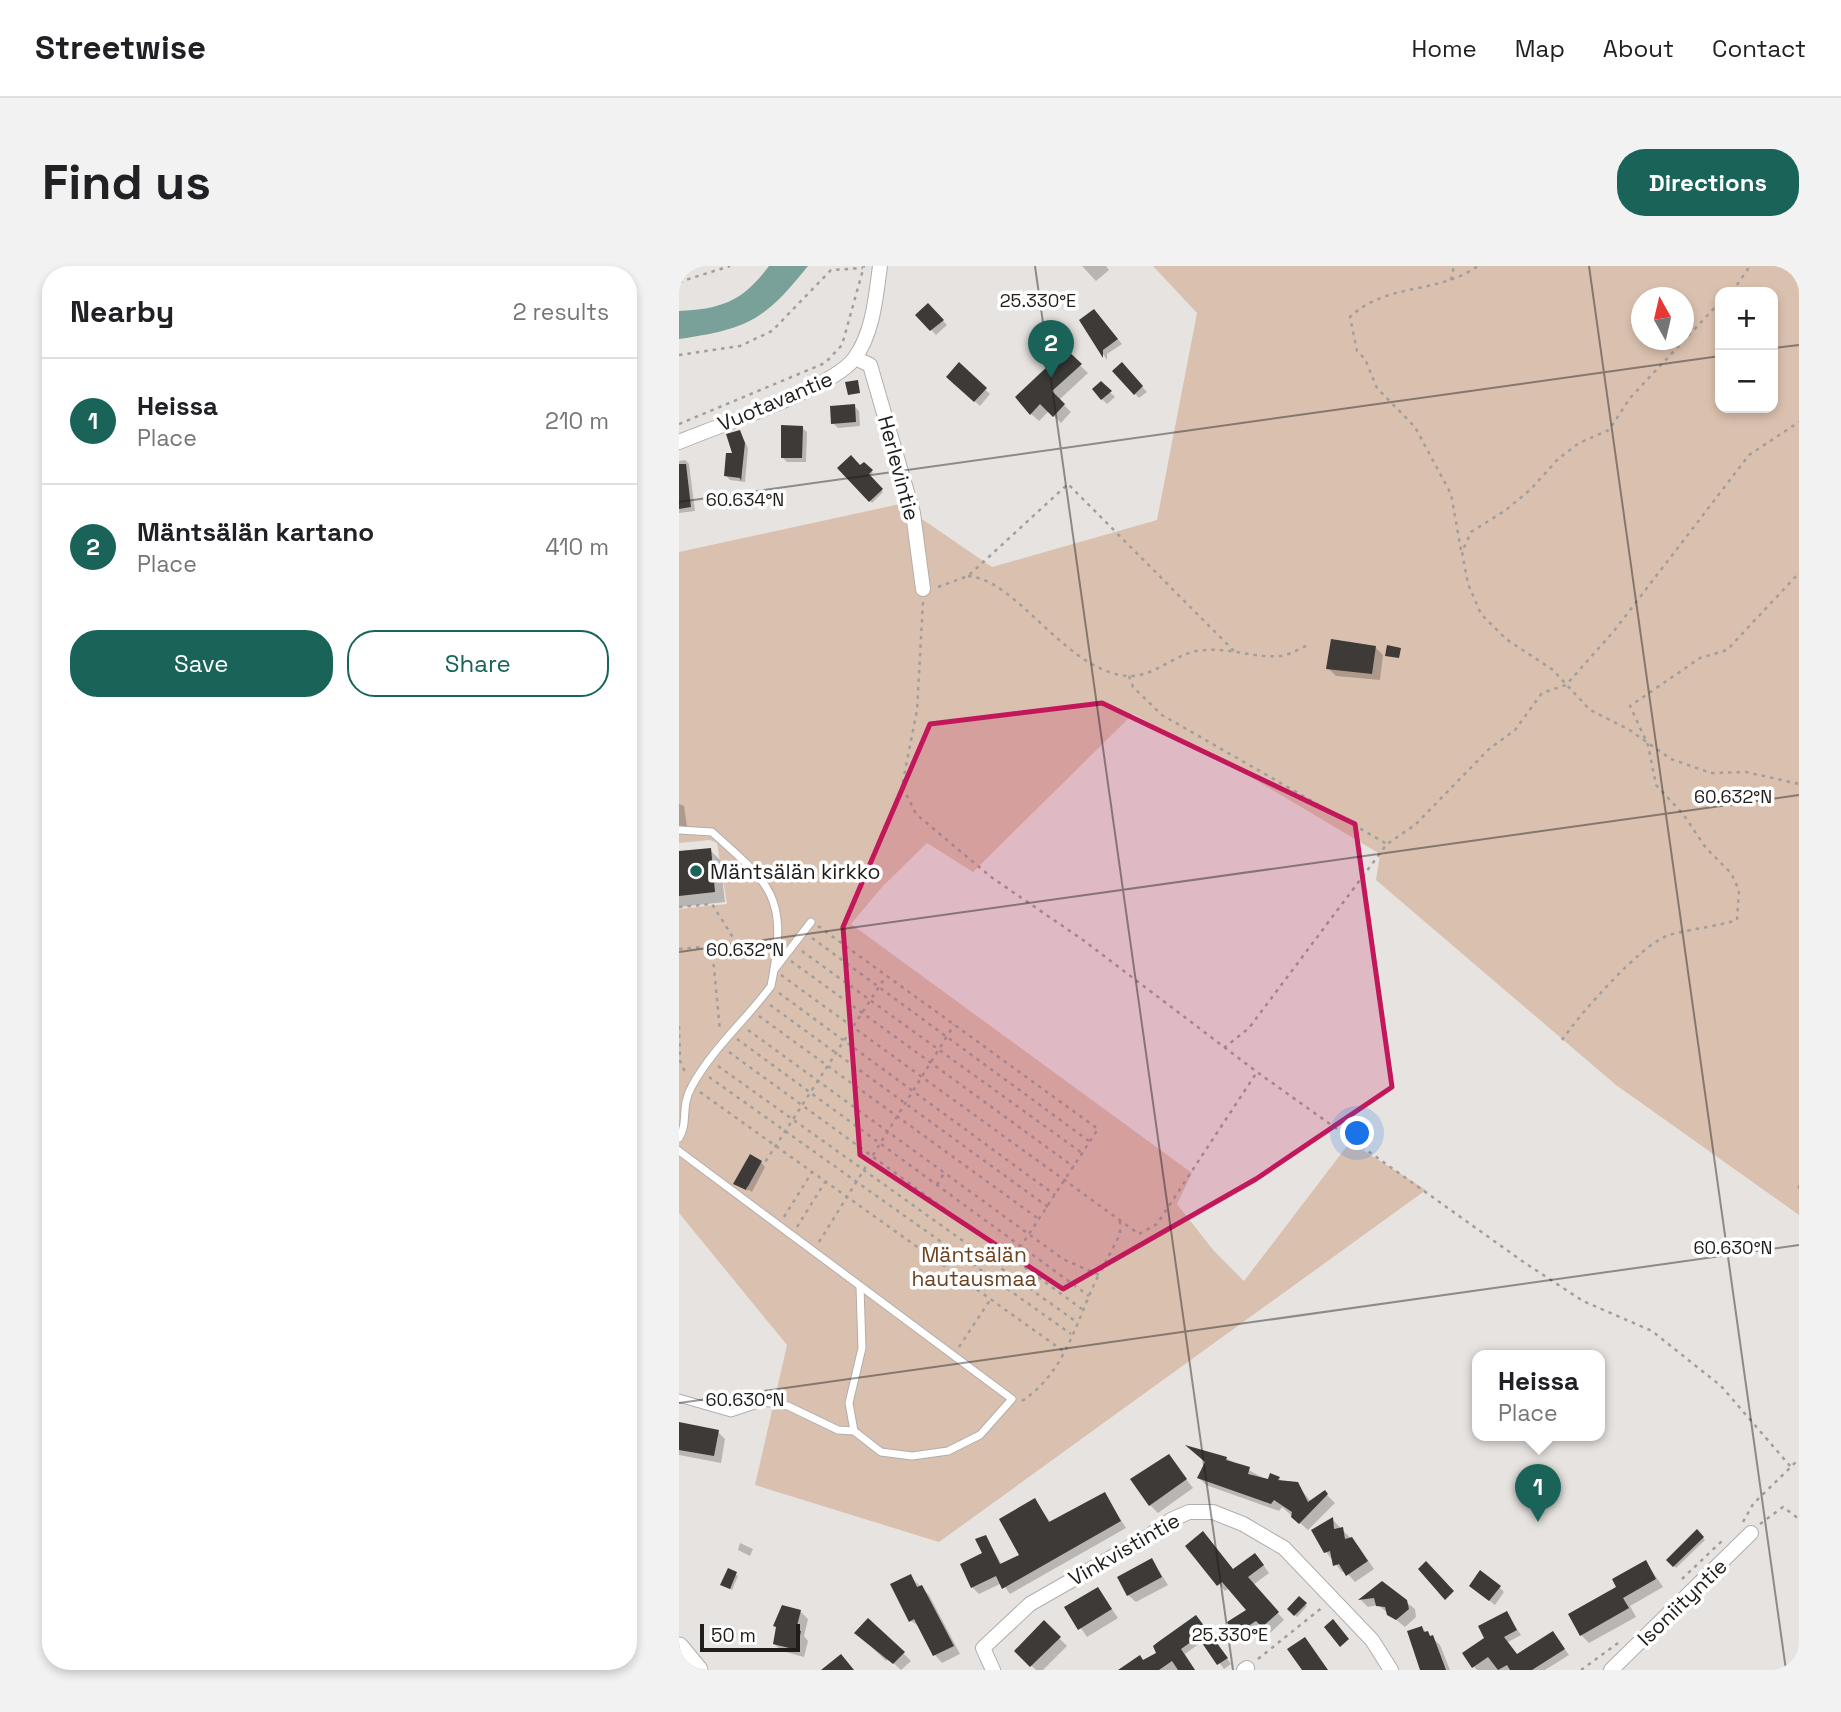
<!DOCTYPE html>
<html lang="en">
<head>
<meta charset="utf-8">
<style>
  :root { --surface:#fff; --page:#f2f2f2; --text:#202124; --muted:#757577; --line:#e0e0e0; --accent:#196358 }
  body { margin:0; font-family:"Space Grotesk",sans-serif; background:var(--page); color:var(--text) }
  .controls { position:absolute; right:21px; top:21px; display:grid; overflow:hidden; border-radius:14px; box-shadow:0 4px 10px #0003 }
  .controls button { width:63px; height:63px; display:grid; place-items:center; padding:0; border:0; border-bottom:2px solid var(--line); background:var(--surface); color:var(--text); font:35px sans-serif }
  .compass { position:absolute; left:952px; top:21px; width:63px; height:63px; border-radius:50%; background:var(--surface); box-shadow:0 4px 10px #0003; rotate:352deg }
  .scale { position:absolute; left:21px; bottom:18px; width:100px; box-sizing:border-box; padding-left:7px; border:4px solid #1f1d1c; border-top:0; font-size:19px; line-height:24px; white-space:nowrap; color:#1f1d1c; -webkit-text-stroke:5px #fff; paint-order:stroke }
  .you { position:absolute; left:679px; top:868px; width:24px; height:24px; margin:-18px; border:5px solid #fff; border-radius:50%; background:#1a73e8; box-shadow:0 0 0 10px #1a73e833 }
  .badge { display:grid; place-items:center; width:46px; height:46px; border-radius:50%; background:var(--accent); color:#fff; font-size:23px; font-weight:700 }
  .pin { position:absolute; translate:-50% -58px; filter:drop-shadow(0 2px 4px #0008) }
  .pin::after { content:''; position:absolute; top:37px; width:24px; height:21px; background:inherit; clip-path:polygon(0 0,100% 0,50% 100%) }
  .popup { position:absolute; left:793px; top:1084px; width:133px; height:91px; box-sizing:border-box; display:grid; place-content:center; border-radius:14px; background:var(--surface); filter:drop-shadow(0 2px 5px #0005); font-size:23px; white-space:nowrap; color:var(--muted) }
  .popup b { font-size:26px; color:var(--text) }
  .popup::after { content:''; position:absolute; left:50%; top:100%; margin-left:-14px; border:14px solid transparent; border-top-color:var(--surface) }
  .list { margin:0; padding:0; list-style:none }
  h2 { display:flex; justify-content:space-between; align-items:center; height:91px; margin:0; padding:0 28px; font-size:30px }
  h2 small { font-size:23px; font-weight:400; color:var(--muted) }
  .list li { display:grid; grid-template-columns:46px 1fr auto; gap:21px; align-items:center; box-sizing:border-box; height:126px; padding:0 28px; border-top:2px solid var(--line) }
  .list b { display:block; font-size:26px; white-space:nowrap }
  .list p { margin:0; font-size:23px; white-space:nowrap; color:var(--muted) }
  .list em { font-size:23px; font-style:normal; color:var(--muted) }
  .actions { display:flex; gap:14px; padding:21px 28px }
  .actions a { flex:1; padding:16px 0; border:2px solid var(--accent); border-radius:28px; text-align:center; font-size:24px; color:var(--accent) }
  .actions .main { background:var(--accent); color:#fff }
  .map { position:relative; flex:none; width:1120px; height:1404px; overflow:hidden; border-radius:28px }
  header { display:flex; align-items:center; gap:42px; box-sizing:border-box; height:98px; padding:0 35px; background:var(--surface); border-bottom:2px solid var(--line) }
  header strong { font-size:33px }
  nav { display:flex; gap:38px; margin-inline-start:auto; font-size:24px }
  .intro { display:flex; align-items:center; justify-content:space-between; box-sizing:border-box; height:168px; padding:0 42px }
  h1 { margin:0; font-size:49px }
  .button { padding:18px 32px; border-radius:28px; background:var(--accent); color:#fff; font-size:24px; font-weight:700 }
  main { display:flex; gap:42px; padding:0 42px }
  aside { flex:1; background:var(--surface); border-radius:28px; box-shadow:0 4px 10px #0003 }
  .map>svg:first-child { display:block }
</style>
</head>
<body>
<header>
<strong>Streetwise</strong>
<nav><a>Home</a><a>Map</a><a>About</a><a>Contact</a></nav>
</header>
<div class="intro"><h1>Find us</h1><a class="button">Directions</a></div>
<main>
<aside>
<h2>Nearby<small>2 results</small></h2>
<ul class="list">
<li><span class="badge">1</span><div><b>Heissa</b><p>Place</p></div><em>210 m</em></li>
<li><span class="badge">2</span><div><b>Mäntsälän kartano</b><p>Place</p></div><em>410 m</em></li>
</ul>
<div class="actions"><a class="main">Save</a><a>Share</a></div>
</aside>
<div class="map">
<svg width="1120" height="1404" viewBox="0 0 1120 1404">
  <rect width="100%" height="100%" fill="#e7e3e0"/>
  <path fill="#dac1af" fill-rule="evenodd" d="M474,0H1120V949L937,819L697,614L701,588L575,513L454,448L294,606L248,577L204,620L172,658L513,907L498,938L535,985L565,1015L671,876L747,924L260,1276L76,1219L108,1079L0,947V643L48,638L38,577L31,574L0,577V286L221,238L313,301L478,254L518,47ZM1041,26H1094V142H1041ZM962,32H1004V74H962Z"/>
  <path fill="#79a199" d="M90,0H129C85,55 68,63 0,73V45C43,43 64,35 90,0Z"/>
  <g fill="#0003">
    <polygon points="403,0 427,0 430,4 417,15"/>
    <polygon points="249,39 268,59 257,69 239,49"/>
    <polygon points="402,55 428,60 443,78 428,88 428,94"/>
    <polygon points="387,86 409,107 380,134 392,146 382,157 370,145 360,155 352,148"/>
    <polygon points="280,99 311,128 301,140 269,111"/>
    <polygon points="443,99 468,126 460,132 435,105"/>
    <polygon points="422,118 436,131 428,138 423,133"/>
    <polygon points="175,140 180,145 181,160 159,162 154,157"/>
    <polygon points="123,162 128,166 127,196 108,196 103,191"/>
    <polygon points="61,166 69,182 66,216 51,214 47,210"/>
    <polygon points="6,194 10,198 16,245 0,247 0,195"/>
    <polygon points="185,198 194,207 190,211 204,226 193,237 161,202 181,201"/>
    <polygon points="697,382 704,389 701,414 657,410 649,402"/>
    <polygon points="0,538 5,540 8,560 0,561"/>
    <polygon points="31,584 41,594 46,636 0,641 0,587"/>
    <polygon points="82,896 86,901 73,926 60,918"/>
    <polygon points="0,1158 39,1166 46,1173 42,1197 0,1189"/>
    <polygon points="490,1191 514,1222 479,1247 471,1239"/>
    <polygon points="547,1192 590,1215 600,1212 603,1216 618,1218 632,1236 646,1227 656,1237 629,1264 603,1241 600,1245 527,1219 520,1212"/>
    <polygon points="426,1229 447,1262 331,1328 323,1317 300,1328 293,1321 305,1288 307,1271 323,1299 342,1290 356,1235 372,1257"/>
    <polygon points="653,1253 680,1281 695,1303 676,1316 667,1306 663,1306 647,1286"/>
    <polygon points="1018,1265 1026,1274 997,1302 989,1294"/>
    <polygon points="61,1277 74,1283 71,1290 59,1284"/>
    <polygon points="473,1294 489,1319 457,1336 449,1329"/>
    <polygon points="582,1296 590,1307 574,1319 605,1354 591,1367 585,1360 563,1374 557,1367 570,1344 550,1322 546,1325 540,1318 555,1304"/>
    <polygon points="967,1296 984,1321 951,1340 957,1351 910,1377 902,1369 940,1322"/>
    <polygon points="50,1304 59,1310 53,1324 43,1319"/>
    <polygon points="231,1310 250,1329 281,1388 263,1397 256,1389 241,1361 232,1355"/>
    <polygon points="703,1317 736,1343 737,1351 726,1361 699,1339 689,1341 682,1334"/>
    <polygon points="820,1321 825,1326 816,1339 797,1324"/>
    <polygon points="419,1323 439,1352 408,1371 388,1342"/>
    <polygon points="620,1333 628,1340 618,1351 610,1343"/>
    <polygon points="121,1345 129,1353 125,1370 129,1375 125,1391 103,1385 95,1378"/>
    <polygon points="827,1347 842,1369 829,1376 839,1390 874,1367 890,1389 866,1404 798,1404 794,1400 808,1373"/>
    <polygon points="522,1356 552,1398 545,1403 524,1375 506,1388 516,1404 443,1404 480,1387"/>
    <polygon points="365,1357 388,1380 364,1404 357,1404 337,1385"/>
    <polygon points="743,1362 761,1379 771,1404 743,1404"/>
    <polygon points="178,1367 224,1387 232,1395 222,1404 209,1392 207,1395"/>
  </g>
  <g fill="#3d3a38">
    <polygon points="249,37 265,54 251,65 236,49"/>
    <polygon points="415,43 439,73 424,84 424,92 400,54"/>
    <polygon points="387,83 403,98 373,125 386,138 374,151 361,138 351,149 336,131"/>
    <polygon points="280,96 308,122 295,136 267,111"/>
    <polygon points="443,96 464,120 455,129 433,105"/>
    <polygon points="179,114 181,127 169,129 166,116"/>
    <polygon points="422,115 433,125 422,134 413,123"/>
    <polygon points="176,138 177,156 152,158 151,140"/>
    <polygon points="102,159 124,160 123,192 102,192"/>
    <polygon points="61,164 66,177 62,215 61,212 45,210 47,187 53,187 47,168"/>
    <polygon points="172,189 181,199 185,196 194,204 190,208 204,223 190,236 158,202"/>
    <polygon points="0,198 7,198 12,241 0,243"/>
    <polygon points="652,373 697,380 693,408 647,403"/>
    <polygon points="708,379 722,382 720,392 706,390"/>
    <polygon points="32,582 36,626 0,630 0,585"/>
    <polygon points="71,888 83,895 67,924 54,918"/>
    <polygon points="0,1156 40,1164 35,1190 0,1184"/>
    <polygon points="506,1179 548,1191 547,1194 571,1201 569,1208 589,1213 591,1207 601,1211 599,1214 619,1216 629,1236 646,1224 649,1228 620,1258 612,1251 613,1246 595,1234 592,1238 518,1212 526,1196"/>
    <polygon points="490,1188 508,1213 470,1240 451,1213"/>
    <polygon points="426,1226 442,1255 323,1323 317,1310 292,1322 281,1298 303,1287 296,1273 307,1269 321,1298 340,1289 320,1253 356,1232 370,1256"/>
    <polygon points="654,1251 655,1263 664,1261 666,1273 673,1271 689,1295 667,1310 660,1298 654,1300 651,1285 645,1287 632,1264"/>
    <polygon points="1018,1263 1025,1271 994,1301 987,1294"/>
    <polygon points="524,1265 554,1303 576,1287 585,1299 569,1311 600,1346 583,1361 577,1355 555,1369 548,1356 567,1344 543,1316 538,1320 506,1280"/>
    <polygon points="473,1292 483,1311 448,1330 438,1311"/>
    <polygon points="967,1294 977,1313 944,1332 950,1342 901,1370 889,1348 937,1321 933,1313"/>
    <polygon points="747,1295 775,1325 766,1334 739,1303"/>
    <polygon points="49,1302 58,1306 51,1323 41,1319"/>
    <polygon points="801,1304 822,1320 810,1335 790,1320"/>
    <polygon points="232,1308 238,1321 243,1319 275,1380 254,1390 235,1353 230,1356 211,1318"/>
    <polygon points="703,1315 728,1334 730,1343 717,1354 708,1349 706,1341 697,1340 695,1332 679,1334"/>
    <polygon points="419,1321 433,1343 399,1364 385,1341"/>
    <polygon points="620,1330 628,1337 615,1350 608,1343"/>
    <polygon points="103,1339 122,1344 117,1364 122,1365 118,1384 94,1378 97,1361 94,1360"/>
    <polygon points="828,1345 838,1364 825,1371 838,1388 874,1365 886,1383 853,1404 831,1404 828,1399 819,1404 809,1391 793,1402 783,1387 805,1372 799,1360"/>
    <polygon points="517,1349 549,1392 538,1399 519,1371 502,1383 516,1404 499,1404 493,1395 480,1404 439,1404 461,1389 464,1394 477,1387 474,1380 479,1376"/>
    <polygon points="189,1352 226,1386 214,1398 175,1367"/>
    <polygon points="654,1353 670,1373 661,1381 645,1361"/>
    <polygon points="365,1354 382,1371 351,1401 335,1385"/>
    <polygon points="743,1360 745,1366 749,1365 751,1370 754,1369 767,1404 741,1404 728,1365"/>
    <polygon points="626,1371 649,1404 623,1404 608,1383"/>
    <polygon points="162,1388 175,1404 142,1404"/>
  </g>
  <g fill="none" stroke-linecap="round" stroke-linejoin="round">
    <defs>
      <g id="service">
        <path d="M0,564L33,566C87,615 108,627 95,703"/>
        <path d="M0,872C10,855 1,841 13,820C33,783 67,754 92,720L95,704L132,656"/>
        <polyline points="0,885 333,1133 301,1169 269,1185 233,1190 202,1186 175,1165 159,1164 109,1140 85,1136 52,1147 0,1132"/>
        <polyline points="175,1165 170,1137 183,1082 181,1021"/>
      </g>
      <g id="minor">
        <polyline points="176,92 191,99 234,247 244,323"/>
        <path d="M0,176C40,159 152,123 175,93C194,68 197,30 201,0"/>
        <polyline points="314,1404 304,1382 351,1338 470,1270 492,1254 510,1246 534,1246 564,1258 605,1282 693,1374 712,1404"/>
        <polyline points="565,1404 568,1402"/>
        <polyline points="932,1404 1072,1267"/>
      </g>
      <polyline id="secondary" points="0,1381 19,1404"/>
    </defs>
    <use href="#service" stroke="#b2aeac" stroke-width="9"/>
    <use href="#minor" stroke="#b2aeac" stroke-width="16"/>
    <use href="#secondary" stroke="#b2aeac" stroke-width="21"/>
    <g stroke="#a19e9c" stroke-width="2.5" stroke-dasharray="3.5 5" stroke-linecap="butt">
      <polyline points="772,14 775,0"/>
      <polyline points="0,16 51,0"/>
      <polyline points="1053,26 1071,0"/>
      <polyline points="1041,36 951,132 930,164 900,177 879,193 852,223 827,244 792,266 783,286 789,318 802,348 827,373 874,404 911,444 949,463 992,493 1032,507 1067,506 1120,518"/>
      <polyline points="0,89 61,80 93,65 152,4 184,2"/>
      <polyline points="0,158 146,97 163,79 185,0"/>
      <path d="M782,284L772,228L736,161L698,122L686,93L678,85L671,51C708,16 758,29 799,0"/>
      <path d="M289,310C340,314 388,408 451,410C478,410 498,385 526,384C551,382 576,392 601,390C611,389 622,382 631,378"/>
      <polyline points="259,321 289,310 389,218 556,386"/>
      <polyline points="244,336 238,444 223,520 237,548 312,611 404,674 578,806 846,997 904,1035 973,1065 1042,1120 1112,1201"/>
      <polyline points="450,410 454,421 483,449 708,578"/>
      <polyline points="0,641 33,638 58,678"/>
      <polyline points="139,660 419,863 342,980"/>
      <polyline points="133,672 410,875"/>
      <polyline points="33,681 41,765"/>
      <polyline points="0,683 58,678 87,688"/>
      <polyline points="123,685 403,887"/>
      <polyline points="112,695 395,901"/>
      <polyline points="102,709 460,968 478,958 578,806"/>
      <polyline points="100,727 376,929"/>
      <polyline points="91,739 369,941"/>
      <polyline points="80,750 361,954"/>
      <polyline points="0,760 1,795 7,808"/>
      <polyline points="69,764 384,993 420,1009 441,968 441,953"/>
      <polyline points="58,773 410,1030"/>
      <path d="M883,774C900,749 962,678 990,669C1011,663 1035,661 1058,654L1060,624L1052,607L1027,582L1004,548L977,519L969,479L951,440L1021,392L1048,384L1120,307"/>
      <polyline points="545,782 570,762 708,578 736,559 810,483 836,464 863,427 887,419 935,365 1070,189 1120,156"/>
      <polyline points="50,786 403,1043"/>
      <polyline points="39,800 399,1057"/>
      <polyline points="30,811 392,1068"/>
      <polyline points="21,826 387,1087"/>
      <polyline points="258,919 265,907"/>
      <polyline points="1120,919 1120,923"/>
      <polyline points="68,924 207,710"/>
      <polyline points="105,951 133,906"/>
      <polyline points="118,961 146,916"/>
      <polyline points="140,976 275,759"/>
      <polyline points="280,1081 311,1034"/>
      <path d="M343,1135C387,1106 397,1055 419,1010"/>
      <polyline points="1064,1256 1074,1238 1120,1193"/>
      <polyline points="1081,1258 1104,1241 1120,1253"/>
      <polyline points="1003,1313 1046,1272"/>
      <polyline points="579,1393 645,1340"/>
      <polyline points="902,1404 939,1377"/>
    </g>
    <use href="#service" stroke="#fff" stroke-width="7"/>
    <use href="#minor" stroke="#fff" stroke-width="14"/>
    <use href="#secondary" stroke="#fff" stroke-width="19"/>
  </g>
  <path fill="#c2185b" fill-opacity="0.2" stroke="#c2185b" stroke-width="5" stroke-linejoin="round" d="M423,437L676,558L713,821L577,913L384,1023L181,889L164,661L251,458Z"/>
  <path fill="none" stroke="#1f1d1c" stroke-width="2" stroke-opacity="0.45" d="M356,0L554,1404M910,0L1107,1404M1094,82L1120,79M0,236L1041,90M0,686L1120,529M0,1137L1120,979M0,1399L1,1404"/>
  <circle fill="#196358" stroke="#fff" stroke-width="2.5" cx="17" cy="605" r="7"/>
  <g text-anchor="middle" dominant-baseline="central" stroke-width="7" stroke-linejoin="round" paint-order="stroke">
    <g font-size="21" fill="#1f1d1c" stroke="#fff">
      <text transform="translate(96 135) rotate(-23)">Vuotavantie</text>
      <text transform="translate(220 202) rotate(75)">Herlevintie</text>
      <text transform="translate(445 1283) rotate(-30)">Vinkvistintie</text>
      <text transform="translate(1003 1336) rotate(-44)">Isoniityntie</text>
    </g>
    <g font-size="21" fill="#1f1d1c" stroke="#fff" text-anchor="start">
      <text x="31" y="605">Mäntsälän kirkko</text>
    </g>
    <g font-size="21" fill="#6b411f" stroke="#fff">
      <text x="295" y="988">Mäntsälän<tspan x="295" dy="24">hautausmaa</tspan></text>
    </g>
  </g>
  <g font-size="18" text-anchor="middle" fill="#1f1d1c" stroke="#fff" stroke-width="7" stroke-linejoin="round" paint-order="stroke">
    <text x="359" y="41">25.330°E</text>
    <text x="66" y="240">60.634°N</text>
    <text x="1054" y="537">60.632°N</text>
    <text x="66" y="690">60.632°N</text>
    <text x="1054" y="988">60.630°N</text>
    <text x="66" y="1140">60.630°N</text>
    <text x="551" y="1375">25.330°E</text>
  </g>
</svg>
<div class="controls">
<button>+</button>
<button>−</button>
</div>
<svg class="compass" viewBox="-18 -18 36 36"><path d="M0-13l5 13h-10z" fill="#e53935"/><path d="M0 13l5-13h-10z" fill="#757577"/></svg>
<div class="scale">50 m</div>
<div class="you"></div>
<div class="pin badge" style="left:859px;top:1256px">1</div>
<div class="popup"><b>Heissa</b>Place</div>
<div class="pin badge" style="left:372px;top:112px">2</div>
</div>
</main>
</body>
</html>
